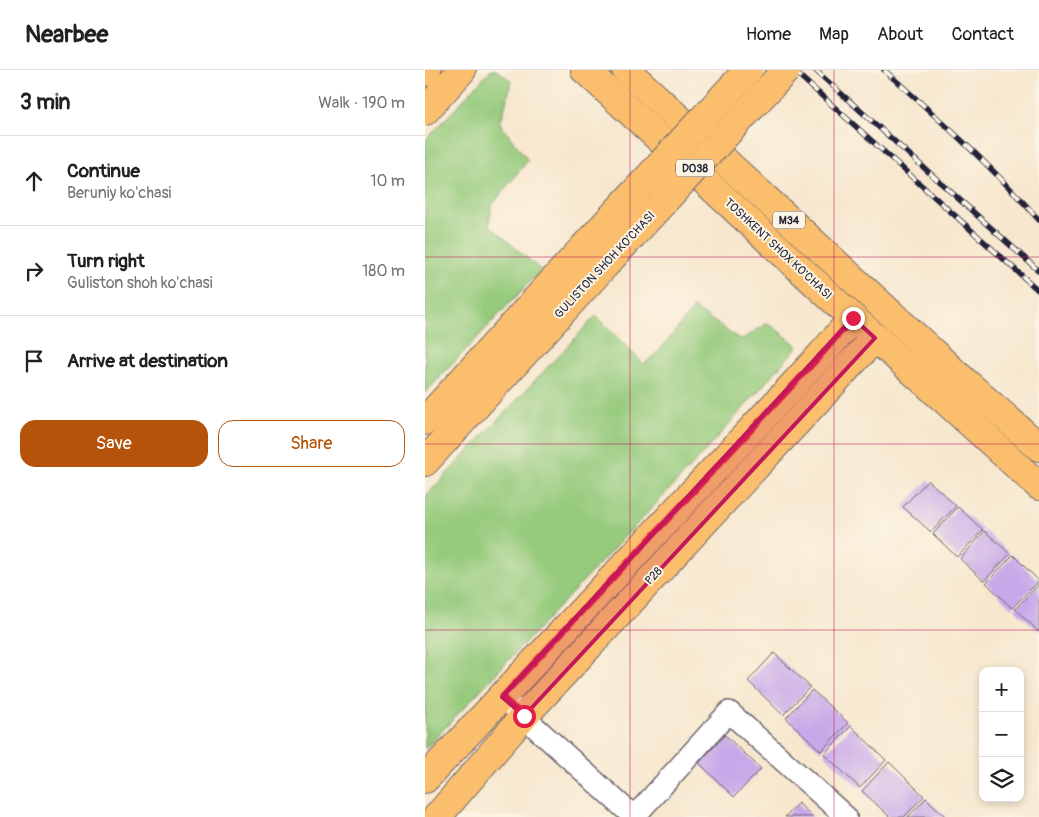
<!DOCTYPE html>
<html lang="en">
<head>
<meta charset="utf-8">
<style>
  :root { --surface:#fff; --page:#f6f6f6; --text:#202124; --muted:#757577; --line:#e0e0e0; --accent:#b45309 }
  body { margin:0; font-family:Pangolin,sans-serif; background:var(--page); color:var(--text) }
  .controls { position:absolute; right:15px; bottom:15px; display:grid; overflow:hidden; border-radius:10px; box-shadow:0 2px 8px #0003 }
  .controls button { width:45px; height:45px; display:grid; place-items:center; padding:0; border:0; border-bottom:1px solid var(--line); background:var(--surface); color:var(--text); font:25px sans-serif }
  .stop { position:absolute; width:15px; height:15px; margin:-11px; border:4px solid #e11d48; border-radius:50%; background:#fff }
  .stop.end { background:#e11d48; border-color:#fff; box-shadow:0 1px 5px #0008 }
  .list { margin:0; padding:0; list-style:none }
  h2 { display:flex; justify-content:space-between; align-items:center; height:65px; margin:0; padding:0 20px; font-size:21px }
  h2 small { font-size:16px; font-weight:400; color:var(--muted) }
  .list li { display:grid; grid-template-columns:32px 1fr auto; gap:15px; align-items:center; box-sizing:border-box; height:90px; padding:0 20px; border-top:1px solid var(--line) }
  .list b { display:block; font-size:19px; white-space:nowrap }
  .list p { margin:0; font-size:16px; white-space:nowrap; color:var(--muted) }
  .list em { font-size:16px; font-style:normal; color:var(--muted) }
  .actions { display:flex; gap:10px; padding:15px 20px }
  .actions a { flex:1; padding:11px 0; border:1px solid var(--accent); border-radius:15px; text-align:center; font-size:18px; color:var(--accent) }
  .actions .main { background:var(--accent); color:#fff }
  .icon { flex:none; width:28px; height:28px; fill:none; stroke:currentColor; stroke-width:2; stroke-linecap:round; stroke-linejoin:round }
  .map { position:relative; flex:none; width:614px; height:747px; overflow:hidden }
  header { display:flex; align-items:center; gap:30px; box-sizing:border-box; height:70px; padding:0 25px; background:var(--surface); border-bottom:1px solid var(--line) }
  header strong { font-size:24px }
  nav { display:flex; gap:28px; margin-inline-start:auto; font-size:18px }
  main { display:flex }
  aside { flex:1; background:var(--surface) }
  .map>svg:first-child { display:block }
</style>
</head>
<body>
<header>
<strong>Nearbee</strong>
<nav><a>Home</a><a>Map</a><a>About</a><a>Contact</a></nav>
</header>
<main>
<aside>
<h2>3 min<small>Walk · 190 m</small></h2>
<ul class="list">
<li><svg class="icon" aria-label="ahead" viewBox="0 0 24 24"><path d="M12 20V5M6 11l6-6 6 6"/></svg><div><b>Continue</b><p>Beruniy ko'chasi</p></div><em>10 m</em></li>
<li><svg class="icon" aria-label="right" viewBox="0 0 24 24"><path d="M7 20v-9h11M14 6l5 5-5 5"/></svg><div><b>Turn right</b><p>Guliston shoh ko'chasi</p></div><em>180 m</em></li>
<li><svg class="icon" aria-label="arrive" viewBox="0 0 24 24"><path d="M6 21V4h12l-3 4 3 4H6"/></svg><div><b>Arrive at destination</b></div></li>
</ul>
<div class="actions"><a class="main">Save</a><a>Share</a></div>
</aside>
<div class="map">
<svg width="614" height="747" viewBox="0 0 614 747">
  <rect width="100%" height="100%" fill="#fcf5e5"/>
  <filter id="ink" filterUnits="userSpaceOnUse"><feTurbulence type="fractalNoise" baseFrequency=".02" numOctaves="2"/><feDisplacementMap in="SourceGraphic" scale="10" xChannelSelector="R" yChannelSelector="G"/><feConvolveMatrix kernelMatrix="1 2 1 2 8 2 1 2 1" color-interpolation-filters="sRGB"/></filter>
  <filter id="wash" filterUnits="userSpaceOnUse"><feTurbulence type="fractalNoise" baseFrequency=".0096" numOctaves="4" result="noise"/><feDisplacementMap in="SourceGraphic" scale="20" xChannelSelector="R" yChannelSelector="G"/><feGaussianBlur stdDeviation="1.12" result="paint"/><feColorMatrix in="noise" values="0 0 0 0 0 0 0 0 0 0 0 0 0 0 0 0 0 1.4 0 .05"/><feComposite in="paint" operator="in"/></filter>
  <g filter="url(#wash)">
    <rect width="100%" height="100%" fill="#f7e7ce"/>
    <g fill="#96cb7d" stroke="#5c765c">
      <polygon points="66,0 71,0 87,11 75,54 103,90 67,135 64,155 116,200 0,323 0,71"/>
      <polygon points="269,238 316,270 343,253 373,276 274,388 0,679 0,427 171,246 219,294 234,281"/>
    </g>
    <g id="blocks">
      <g fill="#c8a8e9">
        <polygon points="503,410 531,436 506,462 478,437"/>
        <polygon points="533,437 558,460 532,487 508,464"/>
        <polygon points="560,461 585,484 559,511 535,489"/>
        <polygon points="588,485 614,511 587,538 561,513"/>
        <polygon points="614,514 614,562 590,539"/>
        <polygon points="349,583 385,617 358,645 323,611"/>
        <polygon points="387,620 423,653 396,681 361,648"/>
        <polygon points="426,656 461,690 435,718 399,684"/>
        <polygon points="300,665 336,699 309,727 274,693"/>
        <polygon points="464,692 499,726 479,747 465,747 437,721"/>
        <polygon points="501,728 521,747 483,747"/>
        <polygon points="373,733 388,747 360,747"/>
      </g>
    </g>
  </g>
  <g filter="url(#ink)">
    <use href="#blocks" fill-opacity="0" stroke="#6d676e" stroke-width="1"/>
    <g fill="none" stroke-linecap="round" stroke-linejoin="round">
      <defs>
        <g id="minor">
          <polyline points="77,627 209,747"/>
          <polyline points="209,747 304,642 421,747"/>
        </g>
        <g id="major">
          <polyline points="0,2 2,0"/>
          <polyline points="0,41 37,0"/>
          <polyline points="0,351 159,177"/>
          <polyline points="0,392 179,196"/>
          <polyline points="0,709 397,284 428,248"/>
          <polyline points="12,747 99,646 450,268"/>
        </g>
        <g id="highway">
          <polyline points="160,0 428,248 521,331 614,416"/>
          <polyline points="201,0 528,301 614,377"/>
        </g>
      </defs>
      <use href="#minor" stroke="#6d676e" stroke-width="24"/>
      <use href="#major" stroke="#6d676e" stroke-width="30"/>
      <use href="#highway" stroke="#6d676e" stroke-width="30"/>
      <use href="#minor" stroke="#fff" stroke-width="21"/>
      <use href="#major" stroke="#fabe6d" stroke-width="28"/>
      <use href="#highway" stroke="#fabe6d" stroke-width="28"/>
      <defs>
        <g id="rail">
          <polyline points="368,0 614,221"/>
          <polyline points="390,0 614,201"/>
          <path d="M459,0C513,48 567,96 614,150"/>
        </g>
      </defs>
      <use href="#rail" stroke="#22223b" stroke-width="5.5"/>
      <use href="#rail" stroke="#fcf5e5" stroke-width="4" stroke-dasharray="11" stroke-linecap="butt"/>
      <defs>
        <g id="major-bridge">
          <polyline points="159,177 323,0"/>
          <polyline points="179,196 361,0"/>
        </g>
      </defs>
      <use href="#major-bridge" stroke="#6d676e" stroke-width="30" stroke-linecap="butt"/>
      <use href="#major-bridge" stroke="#fabe6d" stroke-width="28"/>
    </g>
  </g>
  <g fill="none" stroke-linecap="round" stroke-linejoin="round" filter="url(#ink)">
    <polyline stroke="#e11d48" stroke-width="6" points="99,646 77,627 397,284 428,248"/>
  </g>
  <path fill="#c2185b" fill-opacity="0.2" stroke="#c2185b" stroke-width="4" stroke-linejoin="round" d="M428,248L450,268L99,646L77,627Z"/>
  <path fill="none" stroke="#c2185b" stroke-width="1" stroke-opacity="0.55" d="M205,0V747M409,0V747M0,187H614M0,374H614M0,560H614"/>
  <g text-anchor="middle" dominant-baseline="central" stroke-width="4" stroke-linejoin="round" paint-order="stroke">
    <g fill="#fcf5e5" stroke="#63616e" stroke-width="1">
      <rect x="251" y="89.5" width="38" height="17" rx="4"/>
      <rect x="348" y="141.5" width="32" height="17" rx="4"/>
    </g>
    <g font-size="11" font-weight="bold" fill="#22223b">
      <text x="270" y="98">D038</text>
      <text x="364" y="150">M34</text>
    </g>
    <g font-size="12" fill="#22223b" stroke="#fcf5e5">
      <text transform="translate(353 179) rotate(43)">TOSHKENT SHOX KO'CHASI</text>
      <text transform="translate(180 195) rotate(-47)">GULISTON SHOH KO'CHASI</text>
      <text transform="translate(229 506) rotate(-47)">Р28</text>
    </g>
  </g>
</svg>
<div class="controls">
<button>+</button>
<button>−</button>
<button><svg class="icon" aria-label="layers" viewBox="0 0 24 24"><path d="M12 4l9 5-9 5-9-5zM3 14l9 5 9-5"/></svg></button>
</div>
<div class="stop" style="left:99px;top:646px"></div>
<div class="stop end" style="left:428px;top:248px"></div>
</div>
</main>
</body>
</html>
